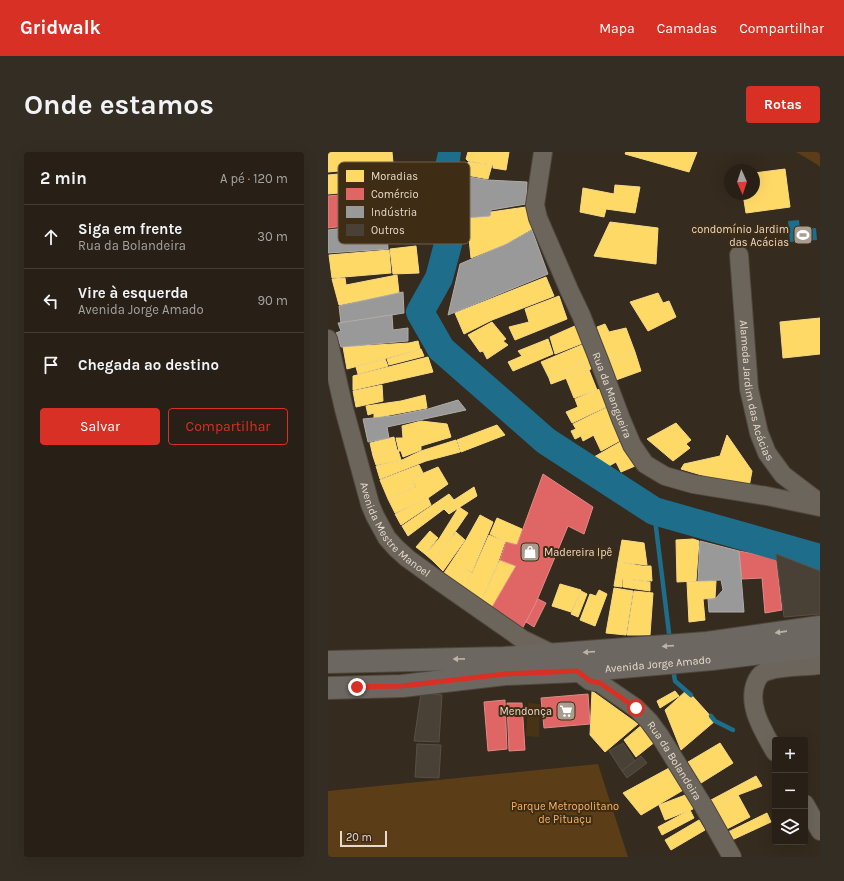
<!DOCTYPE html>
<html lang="pt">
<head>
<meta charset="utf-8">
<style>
  :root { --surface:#282016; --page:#342d23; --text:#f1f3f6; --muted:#a5a3a1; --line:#443e35; --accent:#d93025 }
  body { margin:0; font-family:Karla,sans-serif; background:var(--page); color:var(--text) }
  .controls { position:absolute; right:12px; bottom:12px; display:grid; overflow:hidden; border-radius:4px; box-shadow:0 4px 16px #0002 }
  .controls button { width:36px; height:36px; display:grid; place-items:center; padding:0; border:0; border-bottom:1px solid var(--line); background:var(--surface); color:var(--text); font:20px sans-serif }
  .compass { position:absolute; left:396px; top:12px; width:36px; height:36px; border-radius:50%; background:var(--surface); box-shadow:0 4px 16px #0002; rotate:177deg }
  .scale { position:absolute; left:12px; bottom:10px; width:47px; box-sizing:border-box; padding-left:4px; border:2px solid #e7dacc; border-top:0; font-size:11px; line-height:14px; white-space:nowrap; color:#e7dacc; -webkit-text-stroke:3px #3f2c14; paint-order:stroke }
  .stop { position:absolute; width:12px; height:12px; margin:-9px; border:3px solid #d93025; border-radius:50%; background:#fff }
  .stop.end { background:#d93025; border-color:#fff; box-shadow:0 1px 4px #0008 }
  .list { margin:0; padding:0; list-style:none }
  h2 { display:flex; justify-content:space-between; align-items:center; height:52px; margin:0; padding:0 16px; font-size:17px }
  h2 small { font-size:13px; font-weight:400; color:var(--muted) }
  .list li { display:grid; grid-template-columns:26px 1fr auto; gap:12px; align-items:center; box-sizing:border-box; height:64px; padding:0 16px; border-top:1px solid var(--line) }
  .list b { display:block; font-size:15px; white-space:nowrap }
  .list p { margin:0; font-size:13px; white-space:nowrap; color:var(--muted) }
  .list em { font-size:13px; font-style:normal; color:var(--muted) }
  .actions { display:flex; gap:8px; padding:12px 16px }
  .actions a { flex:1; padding:9px 0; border:1px solid var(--accent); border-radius:4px; text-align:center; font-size:14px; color:var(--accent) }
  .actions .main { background:var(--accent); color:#fff }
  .icon { flex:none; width:22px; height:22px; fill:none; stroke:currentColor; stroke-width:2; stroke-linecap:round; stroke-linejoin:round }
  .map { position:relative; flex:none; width:492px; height:705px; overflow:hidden; border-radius:4px }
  header { display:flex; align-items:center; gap:24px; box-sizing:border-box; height:56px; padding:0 20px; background:var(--accent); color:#fff }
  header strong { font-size:19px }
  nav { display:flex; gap:22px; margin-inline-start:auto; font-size:14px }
  .intro { display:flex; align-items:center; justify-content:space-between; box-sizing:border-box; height:96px; padding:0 24px }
  h1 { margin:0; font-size:28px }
  .button { padding:10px 18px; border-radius:4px; background:var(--accent); color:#fff; font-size:14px; font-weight:700 }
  main { display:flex; gap:24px; padding:0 24px }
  aside { flex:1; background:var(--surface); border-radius:4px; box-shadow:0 4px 16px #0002 }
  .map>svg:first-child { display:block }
</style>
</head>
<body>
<header>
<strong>Gridwalk</strong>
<nav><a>Mapa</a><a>Camadas</a><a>Compartilhar</a></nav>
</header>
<div class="intro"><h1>Onde estamos</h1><a class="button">Rotas</a></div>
<main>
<aside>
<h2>2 min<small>A pé · 120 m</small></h2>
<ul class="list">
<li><svg class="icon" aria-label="ahead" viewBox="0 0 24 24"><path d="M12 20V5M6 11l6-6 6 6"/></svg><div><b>Siga em frente</b><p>Rua da Bolandeira</p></div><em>30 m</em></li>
<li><svg class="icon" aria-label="left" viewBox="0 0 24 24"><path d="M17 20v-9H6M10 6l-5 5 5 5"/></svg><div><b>Vire à esquerda</b><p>Avenida Jorge Amado</p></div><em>90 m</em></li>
<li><svg class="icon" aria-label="arrive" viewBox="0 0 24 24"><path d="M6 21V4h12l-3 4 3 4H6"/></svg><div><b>Chegada ao destino</b></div></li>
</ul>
<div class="actions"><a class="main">Salvar</a><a>Compartilhar</a></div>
</aside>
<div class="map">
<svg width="492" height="705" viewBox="0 0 492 705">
  <rect width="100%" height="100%" fill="#352b1e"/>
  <polygon fill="#493317" points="200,551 212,552 211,585 198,584"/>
  <g fill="#5b3e18">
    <polygon points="468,0 492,0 492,15 490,13"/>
    <polygon points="270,612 300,705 0,705 0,639"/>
  </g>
  <g fill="#1d6d8b">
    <polygon points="110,0 133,0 123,81 106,61 107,13"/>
    <polygon points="471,68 472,77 488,76 489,88 462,90 460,69"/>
  </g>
  <g fill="#ffd966" stroke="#f8d985">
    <polygon points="0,0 64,0 66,22 36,23 34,17 0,20"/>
    <polygon points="140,0 181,0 178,18 165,16 165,13 140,9 138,7"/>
    <polygon points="298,0 369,0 361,20 297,2"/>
    <polygon points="140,10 164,13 160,27 138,23"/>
    <polygon points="457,17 462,55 418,61 415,42 426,42 426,21"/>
    <polygon points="32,20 34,26 66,25 67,36 0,42 0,23"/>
    <polygon points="287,33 312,35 307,61 278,57 276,65 252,60 255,36 286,42"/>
    <polygon points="198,55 204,77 178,92 143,106 139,66 162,64 163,60"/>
    <polygon points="282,70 330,76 328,112 266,104"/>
    <polygon points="88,94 91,121 65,122 62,97"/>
    <polygon points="61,98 63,121 4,126 1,103"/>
    <polygon points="69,123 71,141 11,153 4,127 17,126 18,133"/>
    <polygon points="218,125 226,144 164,168 136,182 127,161"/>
    <polygon points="330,141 335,151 341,149 348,165 320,179 302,150"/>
    <polygon points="231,144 239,167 187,188 181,175 201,170 197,157"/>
    <polygon points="492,166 492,202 455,206 452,170"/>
    <polygon points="164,170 178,187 175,189 180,193 159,207 155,199 152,200 140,183"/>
    <polygon points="277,172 281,180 298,176 307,200 281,210 269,175"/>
    <polygon points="249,173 255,191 227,202 222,185"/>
    <polygon points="220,187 225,202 185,219 180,210 194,204 190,199"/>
    <polygon points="90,189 92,197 19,217 15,195 81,191"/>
    <polygon points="256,192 262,208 221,226 213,210"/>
    <polygon points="93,197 96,204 61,213 59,207"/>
    <polygon points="307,200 313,219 288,228 281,210"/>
    <polygon points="100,205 105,220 25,238 25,224"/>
    <polygon points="57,207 60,214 30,222 28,215"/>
    <polygon points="260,209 263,217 223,232 221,226"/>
    <polygon points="261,218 269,238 246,246 238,226"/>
    <polygon points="54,233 55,249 28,255 25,239"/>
    <polygon points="274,236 280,254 244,271 238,260 250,255 247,247"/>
    <polygon points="97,243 99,256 46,266 46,261 40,263 38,254 73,249"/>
    <polygon points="280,255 286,272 255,289 253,284 247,287 243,279 248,277 245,272"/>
    <polygon points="93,269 119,272 123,285 93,294 93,298 75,305 73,299 71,299 68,286 75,286 74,274"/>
    <polygon points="348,271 363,288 358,292 362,296 345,309 319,287"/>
    <polygon points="286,272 293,288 273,299 265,282"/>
    <polygon points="169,273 177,283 133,300 129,288"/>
    <polygon points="399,283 424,319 421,335 387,327 353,317 356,312 392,304"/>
    <polygon points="66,285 69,298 45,304 42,291"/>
    <polygon points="128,288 132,300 98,309 93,299"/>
    <polygon points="294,289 307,314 293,320 288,310 274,318 266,305"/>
    <polygon points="70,298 73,308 48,313 45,304"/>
    <polygon points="93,299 98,309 52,327 48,314 74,308"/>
    <polygon points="91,313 95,321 84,326 87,335 60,347 52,328"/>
    <polygon points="110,315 120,332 100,346 67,361 60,347 88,335 84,326"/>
    <polygon points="146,335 149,344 121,362 116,357 80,384 74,374 121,342 126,348"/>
    <polygon points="100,346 103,353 73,373 67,362"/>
    <polygon points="131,355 140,361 118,393 105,409 97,402 111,387"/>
    <polygon points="152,363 165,370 144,420 136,416 128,431 116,421 138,388"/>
    <polygon points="169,366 194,377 189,392 177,390 162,382"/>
    <polygon points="102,379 110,386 97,402 88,395"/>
    <polygon points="128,380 137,388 115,419 105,409"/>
    <polygon points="161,383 177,390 169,413 153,449 137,438"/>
    <polygon points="365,387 371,389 368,429 349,430 348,388"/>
    <polygon points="294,388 316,391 319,413 290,410"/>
    <polygon points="172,408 188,414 163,457 153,450"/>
    <polygon points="290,410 314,414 323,414 324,429 294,427 294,435 286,434"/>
    <polygon points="136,416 144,421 137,438 128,431"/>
    <polygon points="295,427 322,430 322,439 295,435"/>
    <polygon points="388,429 387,446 375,447 377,468 361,470 359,430"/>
    <polygon points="232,432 253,438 243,460 224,454"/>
    <polygon points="286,436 305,439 298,483 278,481"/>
    <polygon points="271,438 279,442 267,474 252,468 262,442 268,444"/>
    <polygon points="253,439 259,442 250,465 243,462"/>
    <polygon points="306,439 325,441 322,483 299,483"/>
    <polygon points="359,538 387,569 353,598 337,558"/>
    <polygon points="264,539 310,572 277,600 262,583"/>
    <polygon points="347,539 351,544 332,556 329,549"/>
    <polygon points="315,572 328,589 308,605 296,588"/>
    <polygon points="392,591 405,611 373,631 360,610"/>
    <polygon points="343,615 357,637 313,663 295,641"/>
    <polygon points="428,624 434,634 410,643 383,657 383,648"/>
    <polygon points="360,642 365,657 337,668 331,653"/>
    <polygon points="410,643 422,665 395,679 383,657"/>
    <polygon points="362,658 366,666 334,683 330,675"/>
    <polygon points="439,661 443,670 404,688 400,680"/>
    <polygon points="371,668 377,678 343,698 337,688"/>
  </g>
  <g fill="#e06666" stroke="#e28985">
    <polygon points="61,39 63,68 0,76 0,44"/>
    <polygon points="215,322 265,355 256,382 240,374 207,453 194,477 163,457 188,414 172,408 178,390 189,393"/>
    <polygon points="411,399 448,406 454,458 437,461 434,426 414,427"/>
    <polygon points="210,447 218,451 206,475 198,470"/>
    <polygon points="260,542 262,572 216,576 213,546"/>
    <polygon points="177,548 179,597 160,599 156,550"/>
    <polygon points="179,551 194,551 197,598 181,599"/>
  </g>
  <g fill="#999" stroke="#b0aca8">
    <polygon points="135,24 159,28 199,30 198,52 163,58 162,64 136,66"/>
    <polygon points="51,72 52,81 59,81 60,97 0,101 0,78"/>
    <polygon points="204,78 220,122 120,163 132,112 179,92"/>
    <polygon points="75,140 76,161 13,171 11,154"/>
    <polygon points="64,163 65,178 80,176 80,189 13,195 8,181 13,179 10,171"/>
    <polygon points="130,248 138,258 59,275 61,286 40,290 35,267 65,264 100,257"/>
    <polygon points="372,389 411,399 416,460 381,460 380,447 387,447 395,438 393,428 370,429"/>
  </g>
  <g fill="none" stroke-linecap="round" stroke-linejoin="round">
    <g stroke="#1d6d8b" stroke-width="4.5">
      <polyline points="326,359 342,489"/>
      <polyline points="345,516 347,529 363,543"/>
      <polyline points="383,564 387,569 405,578"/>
    </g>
    <polyline stroke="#1d6d8b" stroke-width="28" points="123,81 111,126 92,160 113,197 218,289 326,359 492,406"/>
  </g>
  <g fill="#494136" stroke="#595045">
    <polygon points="448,402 492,419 492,462 456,465"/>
    <polygon points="93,541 114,543 111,590 86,589"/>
    <polygon points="295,591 307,609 294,619 281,599"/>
    <polygon points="89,592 113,593 111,626 87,625"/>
    <polygon points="313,604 319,611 299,626 294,619"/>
  </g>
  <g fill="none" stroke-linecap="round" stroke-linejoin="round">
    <defs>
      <g id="street">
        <path id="s1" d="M215,0L207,53L210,66L242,140L253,163L272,211L293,267L304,293L317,312L337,324L365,332L439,344L492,355"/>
        <path id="s2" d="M411,103L421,237L431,281L439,301L455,323L492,351"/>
        <path id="s3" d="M0,187L16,257L42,352L47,364L59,386L68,396L79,406L108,427L194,487L225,502"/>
        <path id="s4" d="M249,519L262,529L272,531L279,536L308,556L321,569L332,584L376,655L404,705"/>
        <path d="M447,600C436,580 417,552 429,528C431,524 435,520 440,519C455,514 476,515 492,513"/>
        <polyline points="477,652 492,679"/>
      </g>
      <g id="secondary">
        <polyline points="0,510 176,506 379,491 492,475"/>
        <path id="s5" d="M0,536L74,534L177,522L249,519L384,507L492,494"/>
      </g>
    </defs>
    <use href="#street" stroke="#50473c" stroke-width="20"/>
    <use href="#secondary" stroke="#50473c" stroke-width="24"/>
    <use href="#street" stroke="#6c655b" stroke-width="18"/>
    <use href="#secondary" stroke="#6c6861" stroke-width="22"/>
  </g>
  <defs><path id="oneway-solid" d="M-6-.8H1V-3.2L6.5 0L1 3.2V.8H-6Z"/></defs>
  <g fill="#bcb2a7">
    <use href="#oneway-solid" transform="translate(453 480) rotate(172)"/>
    <use href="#oneway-solid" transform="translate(340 494) rotate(176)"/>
    <use href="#oneway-solid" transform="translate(261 500) rotate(176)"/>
    <use href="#oneway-solid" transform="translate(131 507) rotate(179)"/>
  </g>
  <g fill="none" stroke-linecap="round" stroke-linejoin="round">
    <polyline stroke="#d93025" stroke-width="5" points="29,535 74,534 177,522 249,519 262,529 272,531 308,556"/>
  </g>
  <defs>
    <symbol id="stadium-square" viewBox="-11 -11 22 22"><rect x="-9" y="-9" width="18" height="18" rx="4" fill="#a99d8f" stroke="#3f2c14"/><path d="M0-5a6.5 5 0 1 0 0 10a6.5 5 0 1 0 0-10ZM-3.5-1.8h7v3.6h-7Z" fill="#fff"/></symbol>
    <symbol id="shop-square" viewBox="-11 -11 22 22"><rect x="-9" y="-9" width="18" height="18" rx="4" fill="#a99d8f" stroke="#3f2c14"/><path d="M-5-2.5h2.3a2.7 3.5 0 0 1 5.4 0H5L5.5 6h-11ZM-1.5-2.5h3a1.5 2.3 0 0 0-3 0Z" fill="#fff"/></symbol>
    <symbol id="supermarket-square" viewBox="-11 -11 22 22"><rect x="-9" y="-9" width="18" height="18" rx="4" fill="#a99d8f" stroke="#3f2c14"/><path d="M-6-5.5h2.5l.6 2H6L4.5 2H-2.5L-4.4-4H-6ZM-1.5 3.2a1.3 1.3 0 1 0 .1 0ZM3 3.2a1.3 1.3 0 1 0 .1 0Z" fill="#fff"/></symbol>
  </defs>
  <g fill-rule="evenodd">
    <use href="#stadium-square" x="464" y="72" width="22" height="22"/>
    <use href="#shop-square" x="191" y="389" width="22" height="22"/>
    <use href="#supermarket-square" x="227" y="548" width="22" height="22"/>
  </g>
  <g text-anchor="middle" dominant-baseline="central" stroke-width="4" stroke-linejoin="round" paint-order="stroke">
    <g font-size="11" fill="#e7dacc" stroke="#3f2c14" text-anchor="end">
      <text x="461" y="77">condomínio Jardim<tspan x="461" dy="13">das Acácias</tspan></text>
      <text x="216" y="400" text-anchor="start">Madereira Ipê</text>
      <text x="224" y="559">Mendonça</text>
    </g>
    <g font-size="11" fill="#e7dacc" stroke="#3f2c14">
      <text stroke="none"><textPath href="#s2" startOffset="137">Alameda Jardim das Acácias</textPath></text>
      <text stroke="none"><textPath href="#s1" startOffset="259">Rua da Mangueira</textPath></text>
      <text stroke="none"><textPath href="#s3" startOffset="206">Avenida Mestre Manoel</textPath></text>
      <text stroke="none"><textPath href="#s5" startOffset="331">Avenida Jorge Amado</textPath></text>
      <text stroke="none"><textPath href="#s4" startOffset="136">Rua da Bolandeira</textPath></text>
    </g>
    <g font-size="11" fill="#f8b664" stroke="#3f2c14">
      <text x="237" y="654">Parque Metropolitano<tspan x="237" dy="13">de Pituaçu</tspan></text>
    </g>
  </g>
  <rect x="10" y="10" width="132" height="82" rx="6" fill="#3f2c14" stroke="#71604b" stroke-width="1"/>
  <rect x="18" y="18" width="18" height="12" fill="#ffd966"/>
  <rect x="18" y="36" width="18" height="12" fill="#e06666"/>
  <rect x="18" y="54" width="18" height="12" fill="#999"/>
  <rect x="18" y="72" width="18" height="12" fill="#494136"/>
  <g font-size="11" fill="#e7dacc">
    <text x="43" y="28">Moradias</text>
    <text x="43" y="46">Comércio</text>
    <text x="43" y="64">Indústria</text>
    <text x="43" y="82">Outros</text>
  </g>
</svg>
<div class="controls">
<button>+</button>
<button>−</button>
<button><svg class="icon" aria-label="layers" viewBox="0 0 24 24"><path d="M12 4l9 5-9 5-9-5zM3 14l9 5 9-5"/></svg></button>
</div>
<svg class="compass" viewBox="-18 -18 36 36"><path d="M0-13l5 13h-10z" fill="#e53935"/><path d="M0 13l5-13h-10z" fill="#a5a3a1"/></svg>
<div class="scale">20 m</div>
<div class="stop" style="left:308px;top:556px"></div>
<div class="stop end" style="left:29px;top:535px"></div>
</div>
</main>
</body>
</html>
